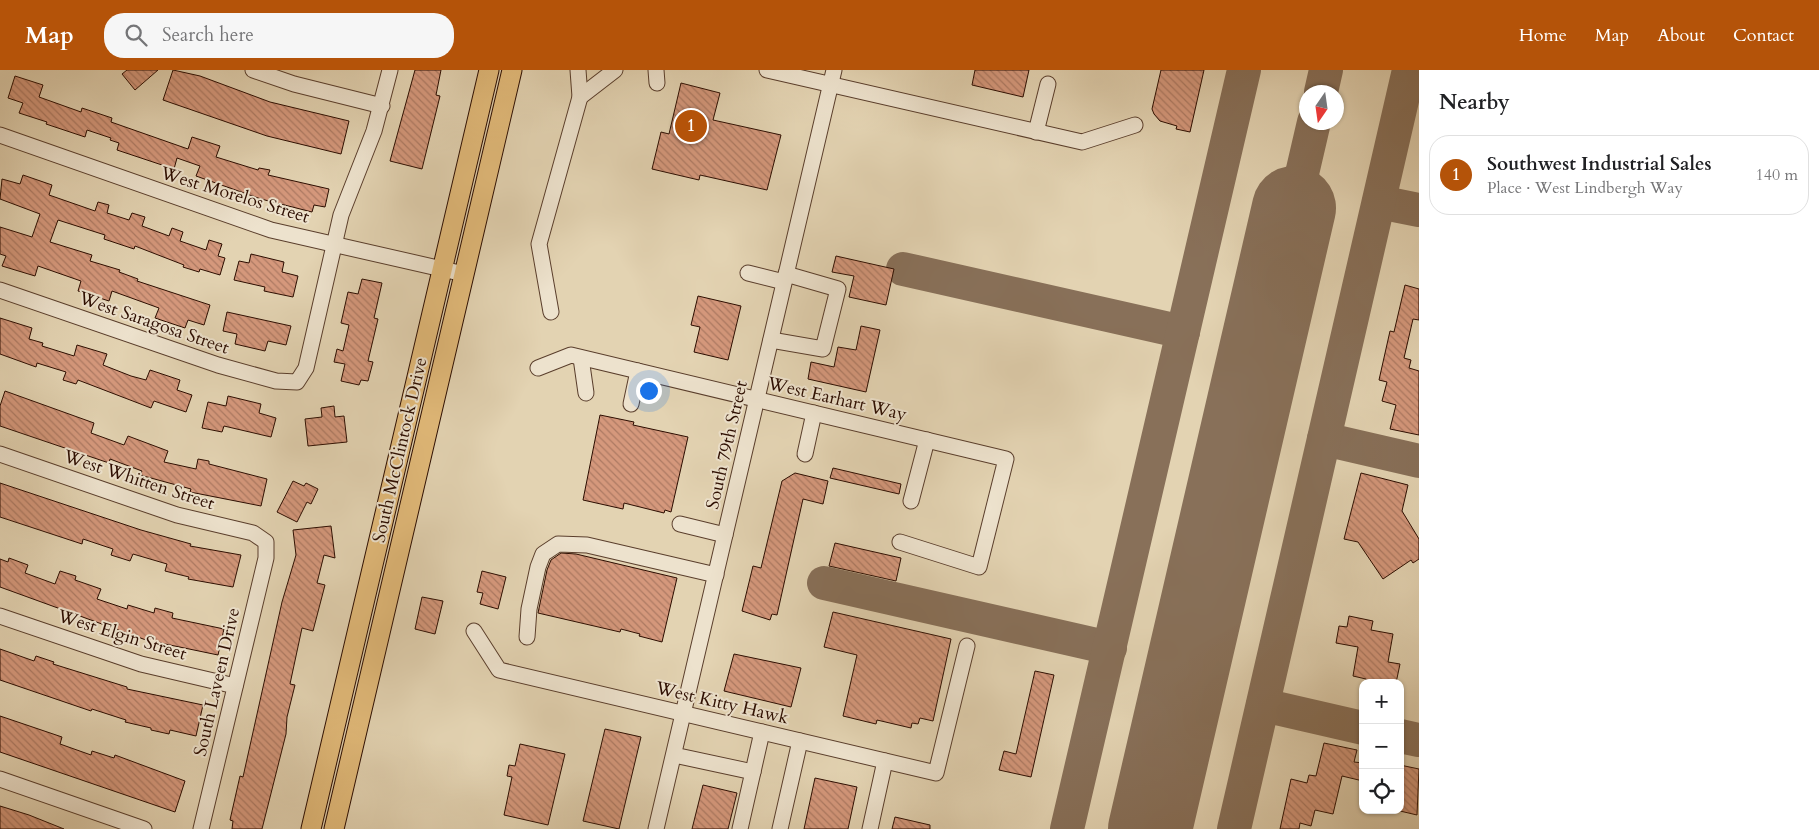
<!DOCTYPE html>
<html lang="en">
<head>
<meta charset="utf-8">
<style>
  :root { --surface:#fff; --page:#f6f6f6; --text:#202124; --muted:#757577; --line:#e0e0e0; --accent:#b45309 }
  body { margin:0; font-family:Cardo,serif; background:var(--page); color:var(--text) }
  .controls { position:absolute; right:15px; bottom:15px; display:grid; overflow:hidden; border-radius:10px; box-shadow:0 1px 4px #0004 }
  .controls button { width:45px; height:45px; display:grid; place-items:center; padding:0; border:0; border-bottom:1px solid var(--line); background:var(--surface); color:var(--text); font:25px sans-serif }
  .compass { position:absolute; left:1299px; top:15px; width:45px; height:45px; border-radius:50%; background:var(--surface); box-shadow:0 1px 4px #0004; rotate:193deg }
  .you { position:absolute; left:648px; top:320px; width:18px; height:18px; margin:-12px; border:4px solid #fff; border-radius:50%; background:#1a73e8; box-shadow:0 0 0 8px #1a73e833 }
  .badge { display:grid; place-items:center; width:32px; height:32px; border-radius:50%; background:var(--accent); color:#fff; font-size:16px; font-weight:700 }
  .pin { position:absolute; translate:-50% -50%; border:2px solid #fff; box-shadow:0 1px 5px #0006 }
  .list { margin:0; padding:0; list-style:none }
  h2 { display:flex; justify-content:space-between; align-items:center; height:65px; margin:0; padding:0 20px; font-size:21px }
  h2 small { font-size:16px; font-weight:400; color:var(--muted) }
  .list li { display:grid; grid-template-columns:32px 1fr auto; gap:15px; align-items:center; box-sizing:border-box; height:80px; margin:0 10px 10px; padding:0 10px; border:1px solid var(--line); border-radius:20px }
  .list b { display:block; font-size:19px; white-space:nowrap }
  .list p { margin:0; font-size:16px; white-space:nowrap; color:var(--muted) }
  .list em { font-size:16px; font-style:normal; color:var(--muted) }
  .icon { flex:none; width:28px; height:28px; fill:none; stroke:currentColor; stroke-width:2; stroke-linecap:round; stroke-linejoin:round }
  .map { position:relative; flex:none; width:1419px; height:759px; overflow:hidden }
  header { display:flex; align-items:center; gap:30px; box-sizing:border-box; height:70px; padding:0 25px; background:var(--accent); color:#fff }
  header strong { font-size:24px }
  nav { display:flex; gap:28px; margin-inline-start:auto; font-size:18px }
  .search { width:350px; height:45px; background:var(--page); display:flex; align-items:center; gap:12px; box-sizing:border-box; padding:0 18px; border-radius:20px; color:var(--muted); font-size:19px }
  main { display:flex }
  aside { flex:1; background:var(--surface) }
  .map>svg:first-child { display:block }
</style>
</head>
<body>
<header>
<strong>Map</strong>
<div class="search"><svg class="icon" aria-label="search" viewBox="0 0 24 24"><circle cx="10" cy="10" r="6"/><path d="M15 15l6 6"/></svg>Search here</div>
<nav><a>Home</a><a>Map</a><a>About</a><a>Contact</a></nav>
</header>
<main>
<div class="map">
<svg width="1419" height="759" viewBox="0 0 1419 759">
  <defs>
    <pattern id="building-back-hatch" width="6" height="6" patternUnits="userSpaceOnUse" patternTransform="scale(1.25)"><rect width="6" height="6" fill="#d5987c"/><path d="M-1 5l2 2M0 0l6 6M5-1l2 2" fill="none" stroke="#ad7a63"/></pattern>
  </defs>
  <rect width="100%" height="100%" fill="#e3d3b2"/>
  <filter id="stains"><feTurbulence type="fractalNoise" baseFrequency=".004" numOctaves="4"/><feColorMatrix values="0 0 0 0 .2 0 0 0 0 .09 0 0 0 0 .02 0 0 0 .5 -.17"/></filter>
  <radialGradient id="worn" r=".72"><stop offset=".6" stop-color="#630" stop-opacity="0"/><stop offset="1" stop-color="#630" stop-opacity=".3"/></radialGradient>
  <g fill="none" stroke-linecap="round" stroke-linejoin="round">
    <g stroke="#887059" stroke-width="34">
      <polyline points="1321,22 1326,0"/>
      <polyline points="1379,132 1419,140"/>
      <polyline points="1294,138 1314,52"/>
      <polyline points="903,199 1183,262"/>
      <polyline points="1324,369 1419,391"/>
      <polyline points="824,513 1110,578"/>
      <polyline points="1263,635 1363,658"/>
      <polyline points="1400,666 1419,670"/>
      <polyline points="1067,759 1244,0"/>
      <polyline points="1234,759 1409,0"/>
    </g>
    <polyline stroke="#887059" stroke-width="84" points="1150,759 1294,138"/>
  </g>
  <g fill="url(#building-back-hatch)" stroke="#2c0d00">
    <polygon points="127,0 158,0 135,20 122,4"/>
    <polygon points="173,0 200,6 270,32 349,51 341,84 267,66 163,30"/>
    <polygon points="415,0 441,0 436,25 440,26 422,99 390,91"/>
    <polygon points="975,0 1029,0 1023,27 972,15"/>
    <polygon points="1161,0 1204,0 1190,62 1176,59 1177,56 1160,51 1154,44 1152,39"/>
    <polygon points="15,6 43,15 39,27 81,42 82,38 112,48 111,52 188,79 192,67 220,76 216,87 258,100 259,98 270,100 268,105 329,119 325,137 314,135 312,142 261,129 196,106 200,96 177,88 174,99 117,80 119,73 110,70 111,68 87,60 85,67 46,54 47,52 19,43 23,33 8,28"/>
    <polygon points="681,13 720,23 713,50 781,65 767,120 700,105 699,110 652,99 661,62 669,64"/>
    <polygon points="23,105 52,115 49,125 95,141 98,132 109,135 107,143 129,150 132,143 145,147 142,156 169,166 172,158 183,162 180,171 206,180 209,170 222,174 218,186 225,188 220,205 200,199 199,202 183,197 184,195 135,176 134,179 104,169 105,165 58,150 50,172 92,185 90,191 120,200 119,202 138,209 137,211 210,235 204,255 188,250 185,258 155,248 159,238 112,221 109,231 78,221 81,211 38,196 35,206 2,196 6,186 0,184 0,157 32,167 40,144 0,129 2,109 20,114"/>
    <polygon points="251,184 284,192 282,202 298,206 293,227 264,221 265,217 234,210 239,191 249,193"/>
    <polygon points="836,186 894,199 886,235 849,227 854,206 832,202"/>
    <polygon points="362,209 382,213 374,248 378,249 368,291 373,292 368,311 361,310 359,315 341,311 345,294 334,292 337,279 343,281 349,255 341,253 348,222 358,224"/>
    <polygon points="1405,215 1419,219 1419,250 1413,249 1404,288 1411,290 1409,298 1419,301 1419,365 1390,359 1396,335 1382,331 1387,312 1379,310 1390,261 1394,262"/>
    <polygon points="698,226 741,236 728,290 694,282 700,257 691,255"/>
    <polygon points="227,242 291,256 286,275 268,271 265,281 235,274 237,264 223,261"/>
    <polygon points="0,248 32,258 29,269 43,273 42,276 74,286 77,275 107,284 103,295 131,306 146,310 150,300 180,310 177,320 192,325 186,342 154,331 151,338 78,310 76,314 63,310 66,302 37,293 36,297 0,284"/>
    <polygon points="861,256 880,260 866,322 808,309 811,292 834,297 838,277 856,280"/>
    <polygon points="5,321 94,353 91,363 124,375 128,366 168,381 164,392 196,399 198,389 209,391 209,394 267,409 261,436 190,422 191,419 140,405 142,401 110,389 109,393 0,356 0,336"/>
    <polygon points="228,326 261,334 259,343 276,348 271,367 224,356 222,362 202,358 208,332 226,336"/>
    <polygon points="334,336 335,347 344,346 347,372 308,376 305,349 322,347 321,338"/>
    <polygon points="600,345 634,352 633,355 688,367 671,442 665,440 664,443 624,433 623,439 583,430"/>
    <polygon points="833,398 901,414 899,424 830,408"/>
    <polygon points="795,403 828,411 823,434 803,429 777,545 772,544 770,550 742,541 753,496 761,498 782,411"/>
    <polygon points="1361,403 1408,415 1402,441 1419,469 1419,489 1413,493 1411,490 1383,509 1358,472 1344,469"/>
    <polygon points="293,411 304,416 306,413 318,419 311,434 307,432 297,452 277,442"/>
    <polygon points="0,413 141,460 191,474 190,476 241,485 233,517 188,509 189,507 165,501 167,494 133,484 130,491 111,485 113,479 83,469 82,474 0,447"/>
    <polygon points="331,456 335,488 324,485 317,513 325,515 313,561 302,558 290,614 295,615 287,647 286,664 262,759 232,759 233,751 230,750 240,706 243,707 282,532 296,485 293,460"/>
    <polygon points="835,473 901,488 896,511 829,496"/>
    <polygon points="561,483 576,484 677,508 662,572 639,566 640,564 621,559 620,562 538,543 547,500 551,490"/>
    <polygon points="9,488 28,495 25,503 55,514 60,501 76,506 75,510 101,519 97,529 127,539 128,535 154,543 155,538 173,543 172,548 224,559 218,585 146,570 0,517 0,489 8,492"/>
    <polygon points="482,501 506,507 498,539 480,534 483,523 477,522"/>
    <polygon points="422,527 443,531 435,564 415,559"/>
    <polygon points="833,542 951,569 933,651 920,648 918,654 912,653 911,658 877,650 876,654 843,646 857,585 824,577"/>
    <polygon points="1349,546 1373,551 1371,560 1393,564 1388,592 1400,594 1396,613 1366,613 1366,609 1353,606 1358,577 1336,573 1339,556 1347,557"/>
    <polygon points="0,579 34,591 36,586 54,592 53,594 127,617 127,619 203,635 196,666 170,660 169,664 151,660 151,658 125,652 126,650 92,639 91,641 0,610"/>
    <polygon points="734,584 801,598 791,637 724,621"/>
    <polygon points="1035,601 1054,605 1031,707 999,700 1004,681 1016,684"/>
    <polygon points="0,646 62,667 60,674 91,685 92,681 114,688 115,685 185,711 175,742 0,682"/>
    <polygon points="605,659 641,667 619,759 583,751"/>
    <polygon points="1324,673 1357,680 1354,692 1363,693 1363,711 1342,706 1333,744 1315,740 1311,756 1300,753 1299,759 1280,759 1291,709 1307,713 1309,705 1316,706"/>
    <polygon points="520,674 565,684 548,755 504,745 512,707 507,706 509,695 515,696"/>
    <polygon points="1400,695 1419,699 1417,745 1400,741"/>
    <polygon points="815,708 857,717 848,759 804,759"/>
    <polygon points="703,715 737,723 728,759 692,759"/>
    <polygon points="0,736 29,745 64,759 0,759"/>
    <polygon points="895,747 930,755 930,759 892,759"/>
  </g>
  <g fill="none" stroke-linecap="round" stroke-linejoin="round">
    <defs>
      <g id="minor">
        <polyline points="253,0 294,14 382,36"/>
        <polyline points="656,0 657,13"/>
        <polyline points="767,0 1082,72 1135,55"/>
        <polyline points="580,27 615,0"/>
        <polyline points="1036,62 1048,14"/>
        <polyline points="0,65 271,160 464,204"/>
        <polyline points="748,203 784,212"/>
        <polyline points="0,220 218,295 276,311 297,312 306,298 341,145 374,61 390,0"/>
        <polyline points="551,242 539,174 580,27 578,0"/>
        <polyline points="771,270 823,279 838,219 786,204"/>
        <polyline points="581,288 586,323"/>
        <polyline points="538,298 571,285 1006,389 979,497 900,472"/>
        <polyline points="631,334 638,301"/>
        <polyline points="0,384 177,445 253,463 266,472 266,488 201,759"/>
        <polyline points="805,384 814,343"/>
        <polyline points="911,431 927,370"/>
        <polyline points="680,454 725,465"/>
        <polyline points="0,546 141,594 235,616"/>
        <polyline points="474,561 499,600 936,703 967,576"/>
        <polyline points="527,567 529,539 538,497 543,484 558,474 587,475 716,505"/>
        <polyline points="674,685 753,702"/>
        <polyline points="0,709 144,759"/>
        <polyline points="656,759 834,0"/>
        <polyline points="740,759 762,662"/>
        <polyline points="780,759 800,671"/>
        <polyline points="870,759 885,691"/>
      </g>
      <g id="major">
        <polyline points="311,759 489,0"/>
        <polyline points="334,759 512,0"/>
      </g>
    </defs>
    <use href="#minor" stroke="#5a3e2c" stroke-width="17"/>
    <use href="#major" stroke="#2c0d00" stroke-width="21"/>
    <use href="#minor" stroke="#ede2cd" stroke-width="15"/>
    <use href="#major" stroke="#e2ba79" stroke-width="19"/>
  </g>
  <g text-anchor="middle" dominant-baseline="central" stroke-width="4" stroke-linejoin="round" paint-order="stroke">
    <g font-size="18" fill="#2c0d00" stroke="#ede2cd">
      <text transform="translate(235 125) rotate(17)">West Morelos Street</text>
      <text transform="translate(154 253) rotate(19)">West Saragosa Street</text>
      <text transform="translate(837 329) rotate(13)">West Earhart Way</text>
      <text transform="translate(727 375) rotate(-77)">South 79th Street</text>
      <text transform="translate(400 380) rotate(-77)">South McClintock Drive</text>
      <text transform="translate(139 410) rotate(18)">West Whitten Street</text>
      <text transform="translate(122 565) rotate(17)">West Elgin Street</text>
      <text transform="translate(217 612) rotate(-77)">South Laveen Drive</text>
      <text transform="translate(722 633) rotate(13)">West Kitty Hawk</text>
    </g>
  </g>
  <rect width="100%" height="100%" filter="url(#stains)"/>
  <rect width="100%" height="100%" fill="url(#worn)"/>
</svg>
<div class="controls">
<button>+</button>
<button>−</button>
<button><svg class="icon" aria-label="locate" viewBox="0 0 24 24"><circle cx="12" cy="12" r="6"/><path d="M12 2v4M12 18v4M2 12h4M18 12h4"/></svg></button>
</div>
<svg class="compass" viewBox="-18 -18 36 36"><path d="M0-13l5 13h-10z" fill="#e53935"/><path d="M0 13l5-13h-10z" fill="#757577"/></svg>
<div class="you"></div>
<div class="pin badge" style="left:691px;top:56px">1</div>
</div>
<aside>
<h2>Nearby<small></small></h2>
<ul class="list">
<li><span class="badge">1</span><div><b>Southwest Industrial Sales</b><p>Place · West Lindbergh Way</p></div><em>140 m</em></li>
</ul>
</aside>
</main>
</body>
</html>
